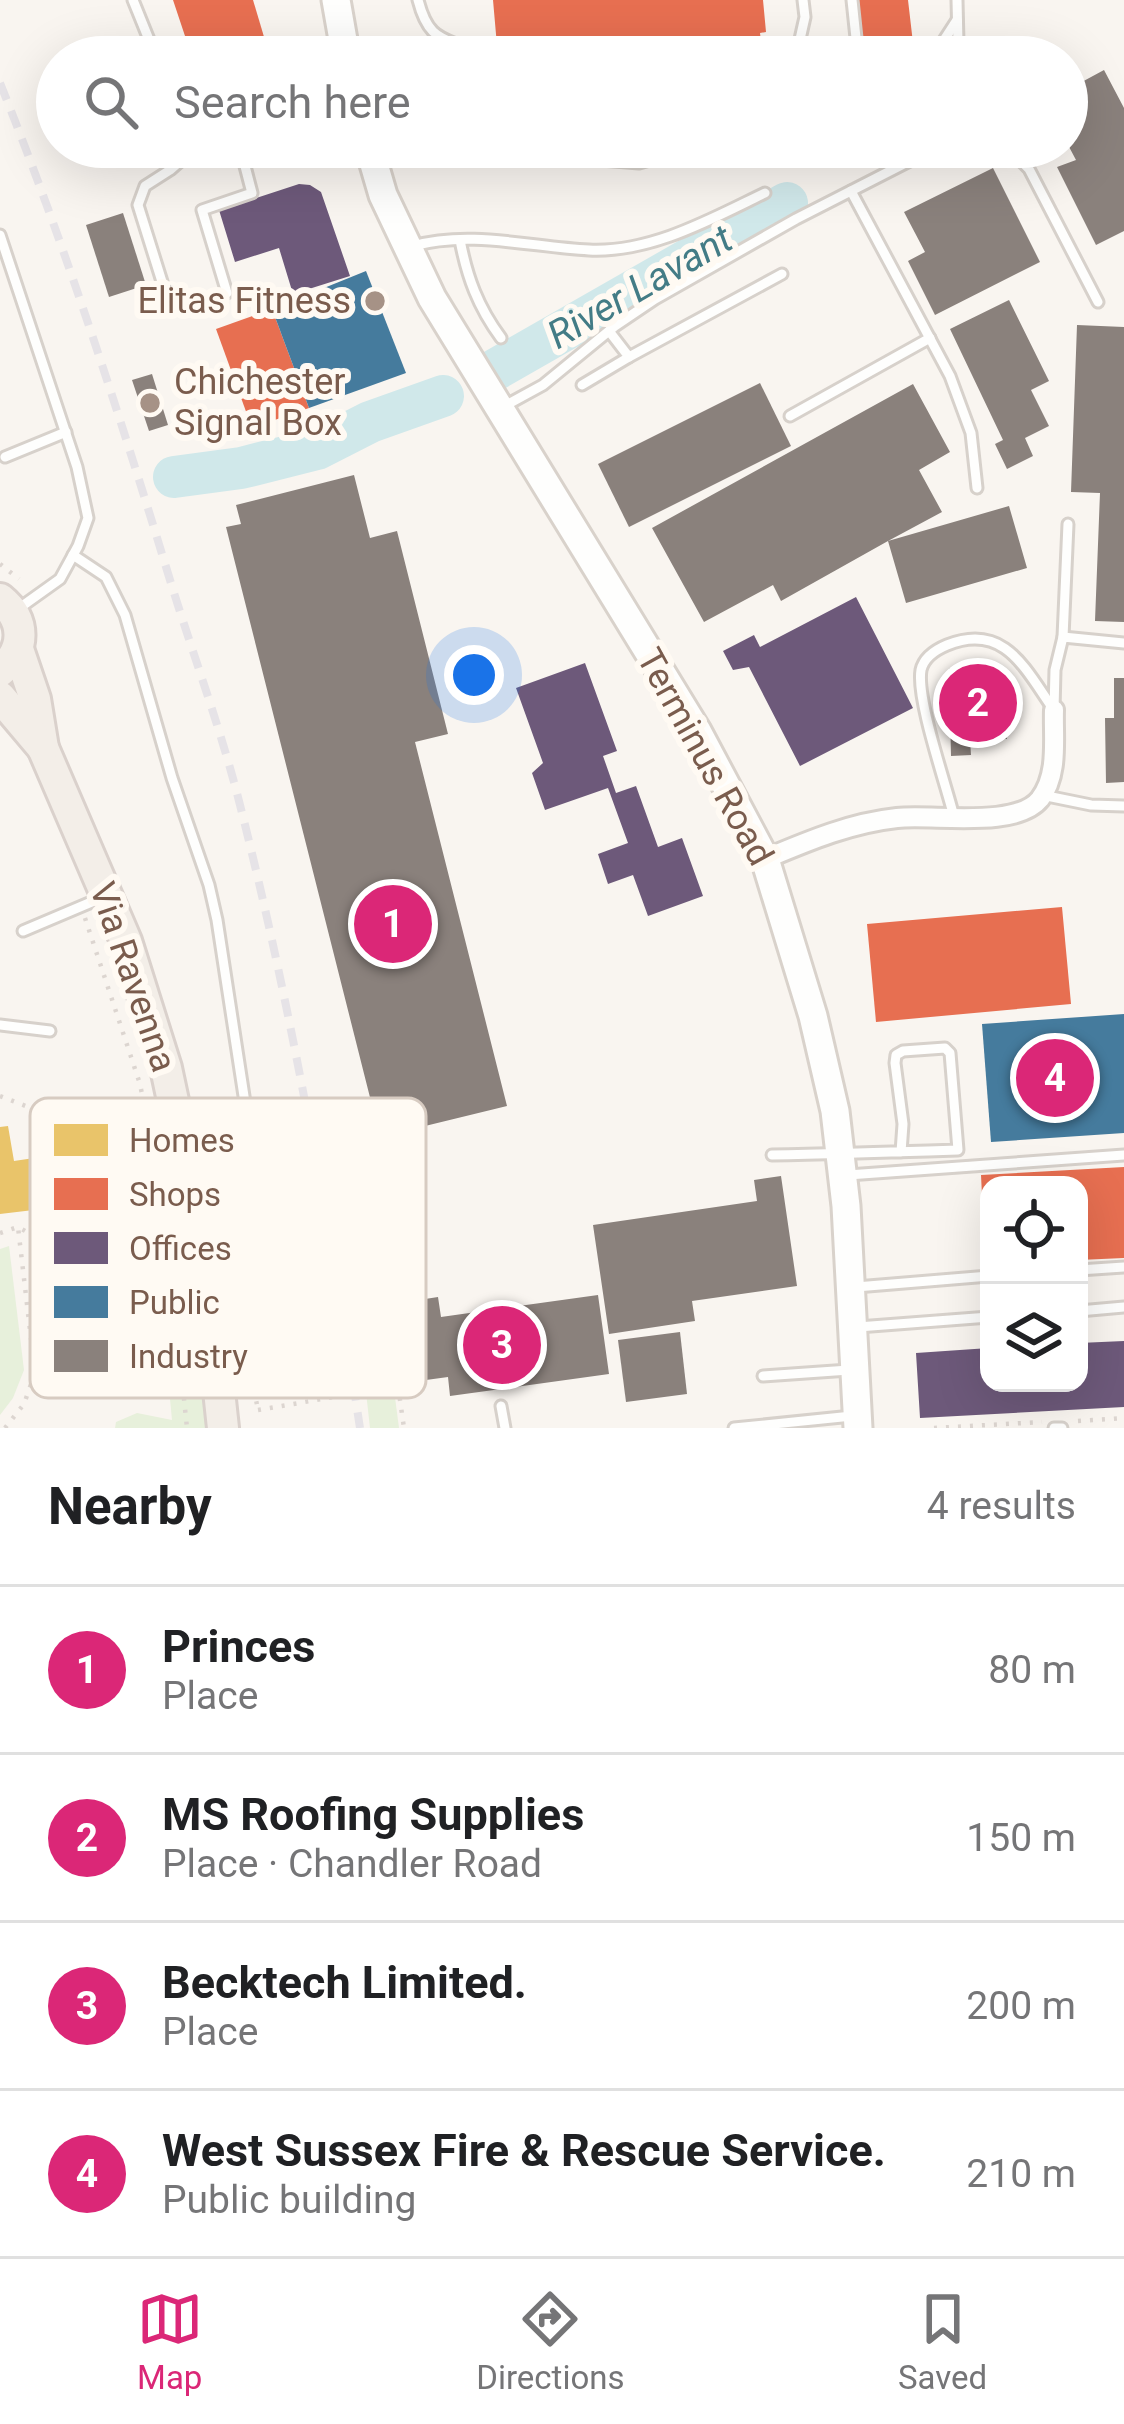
<!DOCTYPE html>
<html lang="en">
<head>
<meta charset="utf-8">
<style>
  :root { --surface:#fff; --page:#f2f2f2; --text:#202124; --muted:#757577; --line:#e0e0e0; --accent:#db2777 }
  body { margin:0; font-family:Roboto,sans-serif; background:var(--page); color:var(--text) }
  .controls { position:absolute; right:36px; bottom:36px; display:grid; overflow:hidden; border-radius:24px; box-shadow:0 12px 48px #0002 }
  .controls button { width:108px; height:108px; display:grid; place-items:center; padding:0; border:0; border-bottom:3px solid var(--line); background:var(--surface); color:var(--text); font:60px sans-serif }
  .you { position:absolute; left:474px; top:675px; width:42px; height:42px; margin:-30px; border:9px solid #fff; border-radius:50%; background:#1a73e8; box-shadow:0 0 0 18px #1a73e833 }
  .badge { display:grid; place-items:center; width:78px; height:78px; border-radius:50%; background:var(--accent); color:#fff; font-size:39px; font-weight:700 }
  .pin { position:absolute; translate:-50% -50%; border:6px solid #fff; box-shadow:0 3px 12px #0006 }
  .list { margin:0; padding:0; list-style:none }
  h2 { display:flex; justify-content:space-between; align-items:center; height:156px; margin:0; padding:0 48px; font-size:51px }
  h2 small { font-size:39px; font-weight:400; color:var(--muted) }
  .list li { display:grid; grid-template-columns:78px 1fr auto; gap:36px; align-items:center; box-sizing:border-box; height:168px; padding:0 48px; border-top:3px solid var(--line) }
  .list b { display:block; font-size:45px; white-space:nowrap }
  .list p { margin:0; font-size:39px; white-space:nowrap; color:var(--muted) }
  .list em { font-size:39px; font-style:normal; color:var(--muted) }
  .icon { flex:none; width:66px; height:66px; fill:none; stroke:currentColor; stroke-width:2; stroke-linecap:round; stroke-linejoin:round }
  .map { position:relative; flex:none; width:1124px; height:1428px; overflow:hidden }
  .search { position:absolute; background:var(--surface); box-shadow:0 12px 48px #0002; left:36px; right:36px; top:36px; height:132px; display:flex; align-items:center; gap:30px; box-sizing:border-box; padding:0 42px; border-radius:66px; color:var(--muted); font-size:45px }
  .sheet { height:828px; background:var(--surface) }
  nav { display:flex; justify-content:space-around; align-items:center; box-sizing:border-box; height:168px; border-top:3px solid var(--line); background:var(--surface); font-size:33px; color:var(--muted) }
  nav a { display:grid; justify-items:center; gap:6px }
  nav .on { color:var(--accent) }
  .map>svg:first-child { display:block }
</style>
</head>
<body>
<div class="map">
<svg width="1124" height="1428" viewBox="0 0 1124 1428">
  <rect width="100%" height="100%" fill="#f9f5f0"/>
  <g fill="#e7f0db">
    <polygon points="175,1169 210,1397 211,1428 115,1428 116,1422 137,1413 172,1420 149,1177"/>
    <polygon points="9,1246 24,1370 13,1398 0,1415 0,1249"/>
    <polygon points="382,1297 399,1428 370,1428 357,1312"/>
  </g>
  <polygon fill="#e9c46a" points="8,1126 14,1161 34,1158 42,1209 0,1214 0,1127"/>
  <g fill="#e76f51">
    <polygon points="173,0 253,0 270,57 192,57"/>
    <polygon points="493,0 763,0 766,32 760,33 763,57 498,57"/>
    <polygon points="856,0 908,0 913,43 882,46 883,57 862,57"/>
    <polygon points="272,309 309,408 252,428 216,329"/>
    <polygon points="1062,907 1071,1004 876,1022 867,924"/>
    <polygon points="1124,1167 1124,1258 1079,1260 1079,1185 989,1185 989,1257 985,1257 981,1175"/>
  </g>
  <g fill="#6d597a">
    <polygon points="299,184 310,185 321,192 350,276 293,294 279,248 235,262 219,210"/>
    <polygon points="856,597 913,708 800,766 749,667 733,670 723,651 754,635 760,647"/>
    <polygon points="585,663 617,751 603,756 616,793 636,786 658,847 682,838 703,896 648,916 633,875 608,884 598,854 628,843 608,788 545,810 532,773 543,763 516,688"/>
    <polygon points="1124,1341 1124,1407 920,1418 916,1353 989,1348 989,1383 1079,1383 1079,1343"/>
  </g>
  <g fill="#457b9d">
    <polygon points="366,271 406,373 309,408 272,309"/>
    <polygon points="1124,1014 1124,1133 991,1142 982,1024"/>
  </g>
  <g fill="#8a817c">
    <polygon points="1104,70 1124,108 1124,231 1096,245 1057,167 1076,160 1067,143 1067,90"/>
    <polygon points="993,168 1040,262 935,315 908,261 925,252 904,212"/>
    <polygon points="123,213 146,285 109,297 86,225"/>
    <polygon points="1009,300 1049,381 1031,390 1049,426 1025,438 1033,456 1007,469 995,444 1003,440 950,329"/>
    <polygon points="1077,325 1124,327 1124,622 1095,621 1100,493 1071,492"/>
    <polygon points="152,374 168,425 149,431 132,380"/>
    <polygon points="760,383 791,446 629,527 598,464"/>
    <polygon points="913,384 950,452 919,470 942,512 888,541 1009,506 1027,568 906,603 888,541 781,601 773,585 704,622 652,528"/>
    <polygon points="354,475 370,538 397,531 448,734 415,742 507,1106 380,1137 226,527 241,524 236,505"/>
    <polygon points="1005,667 1007,739 970,739 971,755 951,756 949,668"/>
    <polygon points="1114,678 1124,678 1124,782 1106,783 1105,718 1114,718"/>
    <polygon points="781,1176 797,1286 692,1301 695,1321 609,1334 593,1225 757,1201 754,1180"/>
    <polygon points="598,1295 609,1374 450,1396 448,1377 404,1383 393,1304 438,1297 441,1317"/>
    <polygon points="680,1332 687,1394 626,1402 618,1340"/>
  </g>
  <g fill="none" stroke-linecap="round" stroke-linejoin="round">
    <g stroke="#d0e8ea" stroke-width="42">
      <polyline points="493,371 787,203"/>
      <polyline points="174,477 241,468 317,449 370,422 443,396"/>
    </g>
    <defs>
      <g id="lane">
        <polyline points="133,0 156,57"/>
        <path d="M418,0C430,47 448,35 482,57"/>
        <polyline points="852,0 858,57"/>
        <polyline points="796,57 805,17 803,0"/>
        <polyline points="933,57 957,20"/>
        <polyline points="948,57 958,43 957,0"/>
        <polyline points="194,147 212,153 238,147"/>
        <polyline points="504,147 563,157 639,163 695,147"/>
        <polyline points="1007,147 1029,169 1098,302"/>
        <polyline points="851,191 950,376 971,433 977,488"/>
        <polyline points="0,235 77,467 88,518 78,546 60,579 18,609"/>
        <path d="M460,240C467,277 478,307 501,338"/>
        <path d="M413,246C470,230 531,247 589,250C651,253 711,219 765,193"/>
        <polyline points="227,293 202,210 252,193 240,147"/>
        <polyline points="169,304 138,205 145,186 170,170 195,148"/>
        <polyline points="629,357 782,274"/>
        <polyline points="582,385 629,357 609,331"/>
        <polyline points="501,408 543,385 615,326 655,299 796,219 937,147"/>
        <polyline points="790,416 930,338"/>
        <polyline points="5,457 66,432"/>
        <polyline points="73,555 106,577 125,615 172,778 209,885 217,920 263,1220 262,1259 274,1384"/>
        <polyline points="1063,637 1068,524"/>
        <polyline points="1054,710 1055,670 1063,637 1124,643"/>
        <polyline points="1042,795 1091,805 1124,806"/>
        <path d="M954,817C946,784 916,699 921,670C924,657 935,650 947,645C1005,622 1025,669 1054,710"/>
        <polyline points="23,931 101,898"/>
        <polyline points="0,1025 50,1031"/>
        <path d="M772,1155C834,1154 896,1152 958,1150L950,1053L945,1048L903,1051L896,1055L895,1063L903,1124L901,1152"/>
        <polyline points="848,1175 1124,1155"/>
        <polyline points="1079,1270 1124,1267"/>
        <polyline points="856,1287 989,1276"/>
        <polyline points="1079,1311 1124,1307"/>
        <polyline points="858,1327 989,1317"/>
        <polyline points="763,1376 849,1370"/>
        <polyline points="501,1406 505,1428"/>
        <polyline points="734,1428 852,1416"/>
        <polyline points="1054,1428 1062,1428"/>
      </g>
      <path id="street" d="M765,859C808,841 850,823 897,818C933,814 1016,829 1040,799C1059,774 1053,739 1054,710"/>
      <g id="secondary">
        <polyline points="336,0 346,57"/>
        <polyline points="369,147 383,195 432,298 697,731 765,859 813,1016 835,1111 846,1206 858,1428"/>
      </g>
      <g id="primary">
        <path d="M0,599C26,620 26,650 0,671"/>
        <polyline points="18,649 35,699 43,748 126,941 166,1068 203,1242 223,1428"/>
        <polyline points="0,697 43,748"/>
      </g>
    </defs>
    <use href="#lane" stroke="#d7d1cb" stroke-width="15"/>
    <use href="#street" stroke="#d7d1cb" stroke-width="24"/>
    <use href="#secondary" stroke="#d9d2cb" stroke-width="33"/>
    <use href="#primary" stroke="#dad1cc" stroke-width="36"/>
    <g stroke="#dcd5d0" stroke-width="4.5" stroke-dasharray="3 9" stroke-linecap="butt">
      <polyline points="0,564 19,579"/>
      <polyline points="85,918 140,1084 164,1205 187,1428"/>
      <polyline points="0,1096 72,1124 163,1204"/>
      <polyline points="0,1233 18,1227 36,1237 78,1300"/>
      <polyline points="238,1307 258,1410"/>
      <polyline points="398,1386 404,1428"/>
      <polyline points="1078,1421 1124,1418"/>
      <polyline points="5,1428 24,1404 35,1373 18,1227"/>
      <polyline points="934,1428 1042,1422"/>
    </g>
    <use href="#lane" stroke="#fefefd" stroke-width="9"/>
    <use href="#street" stroke="#fefefd" stroke-width="18"/>
    <use href="#secondary" stroke="#fefefd" stroke-width="27"/>
    <use href="#primary" stroke="#f3eee8" stroke-width="30"/>
    <path stroke="#e6e3e7" stroke-width="8" stroke-dasharray="18 12" stroke-linecap="butt" d="M0,83C65,245 119,413 170,580C193,655 221,729 240,805C292,1010 328,1219 360,1428"/>
    <polyline stroke="#dcd5d0" stroke-width="4.5" stroke-dasharray="3 9" stroke-linecap="butt" points="258,1410 398,1386"/>
  </g>
  <g fill="#a69286" stroke="#fffaf3" stroke-width="4.5">
    <circle cx="375" cy="301" r="12"/>
    <circle cx="150" cy="403" r="12"/>
  </g>
  <g text-anchor="middle" dominant-baseline="central" stroke-width="12" stroke-linejoin="round" paint-order="stroke">
    <g font-size="36" fill="#7a5c4d" stroke="#fffaf3" text-anchor="end">
      <text x="351" y="301">Elitas Fitness</text>
      <text x="174" y="382" text-anchor="start">Chichester<tspan x="174" dy="41">Signal Box</tspan></text>
    </g>
    <g font-size="36" fill="#7a5c4d" stroke="#fffaf3">
      <text transform="translate(705 757) rotate(61)">Terminus Road</text>
      <text transform="translate(133 977) rotate(71)">Via Ravenna</text>
    </g>
    <g font-size="39" font-style="italic" fill="#437c86" stroke="#fffaf3">
      <text transform="translate(640 287) rotate(-30)">River Lavant</text>
    </g>
  </g>
  <rect x="30" y="1098" width="396" height="300" rx="18" fill="#fffaf3" stroke="#d7cbc1" stroke-width="3"/>
  <rect x="54" y="1124" width="54" height="32" fill="#e9c46a"/>
  <rect x="54" y="1178" width="54" height="32" fill="#e76f51"/>
  <rect x="54" y="1232" width="54" height="32" fill="#6d597a"/>
  <rect x="54" y="1286" width="54" height="32" fill="#457b9d"/>
  <rect x="54" y="1340" width="54" height="32" fill="#8a817c"/>
  <g font-size="33" fill="#7a5c4d">
    <text x="129" y="1152">Homes</text>
    <text x="129" y="1206">Shops</text>
    <text x="129" y="1260">Offices</text>
    <text x="129" y="1314">Public</text>
    <text x="129" y="1368">Industry</text>
  </g>
</svg>
<div class="controls">
<button><svg class="icon" aria-label="locate" viewBox="0 0 24 24"><circle cx="12" cy="12" r="6"/><path d="M12 2v4M12 18v4M2 12h4M18 12h4"/></svg></button>
<button><svg class="icon" aria-label="layers" viewBox="0 0 24 24"><path d="M12 4l9 5-9 5-9-5zM3 14l9 5 9-5"/></svg></button>
</div>
<div class="you"></div>
<div class="pin badge" style="left:393px;top:924px">1</div>
<div class="pin badge" style="left:978px;top:703px">2</div>
<div class="pin badge" style="left:502px;top:1345px">3</div>
<div class="pin badge" style="left:1055px;top:1078px">4</div>
<div class="search"><svg class="icon" aria-label="search" viewBox="0 0 24 24"><circle cx="10" cy="10" r="6"/><path d="M15 15l6 6"/></svg>Search here</div>
</div>
<section class="sheet">
<h2>Nearby<small>4 results</small></h2>
<ul class="list">
<li><span class="badge">1</span><div><b>Princes</b><p>Place</p></div><em>80 m</em></li>
<li><span class="badge">2</span><div><b>MS Roofing Supplies</b><p>Place · Chandler Road</p></div><em>150 m</em></li>
<li><span class="badge">3</span><div><b>Becktech Limited.</b><p>Place</p></div><em>200 m</em></li>
<li><span class="badge">4</span><div><b>West Sussex Fire &amp; Rescue Service.</b><p>Public building</p></div><em>210 m</em></li>
</ul>
</section>
<nav>
<a class="on"><svg class="icon" aria-label="map" viewBox="0 0 24 24"><path d="M3 6l6-2 6 2 6-2v14l-6 2-6-2-6 2zM9 4v14M15 6v14"/></svg>Map</a>
<a><svg class="icon" aria-label="directions" viewBox="0 0 24 24"><path d="M12 3l9 9-9 9-9-9zM9 14v-3h6M13 9l2 2-2 2"/></svg>Directions</a>
<a><svg class="icon" aria-label="saved" viewBox="0 0 24 24"><path d="M7 4h10v16l-5-4-5 4z"/></svg>Saved</a>
</nav>
</body>
</html>
